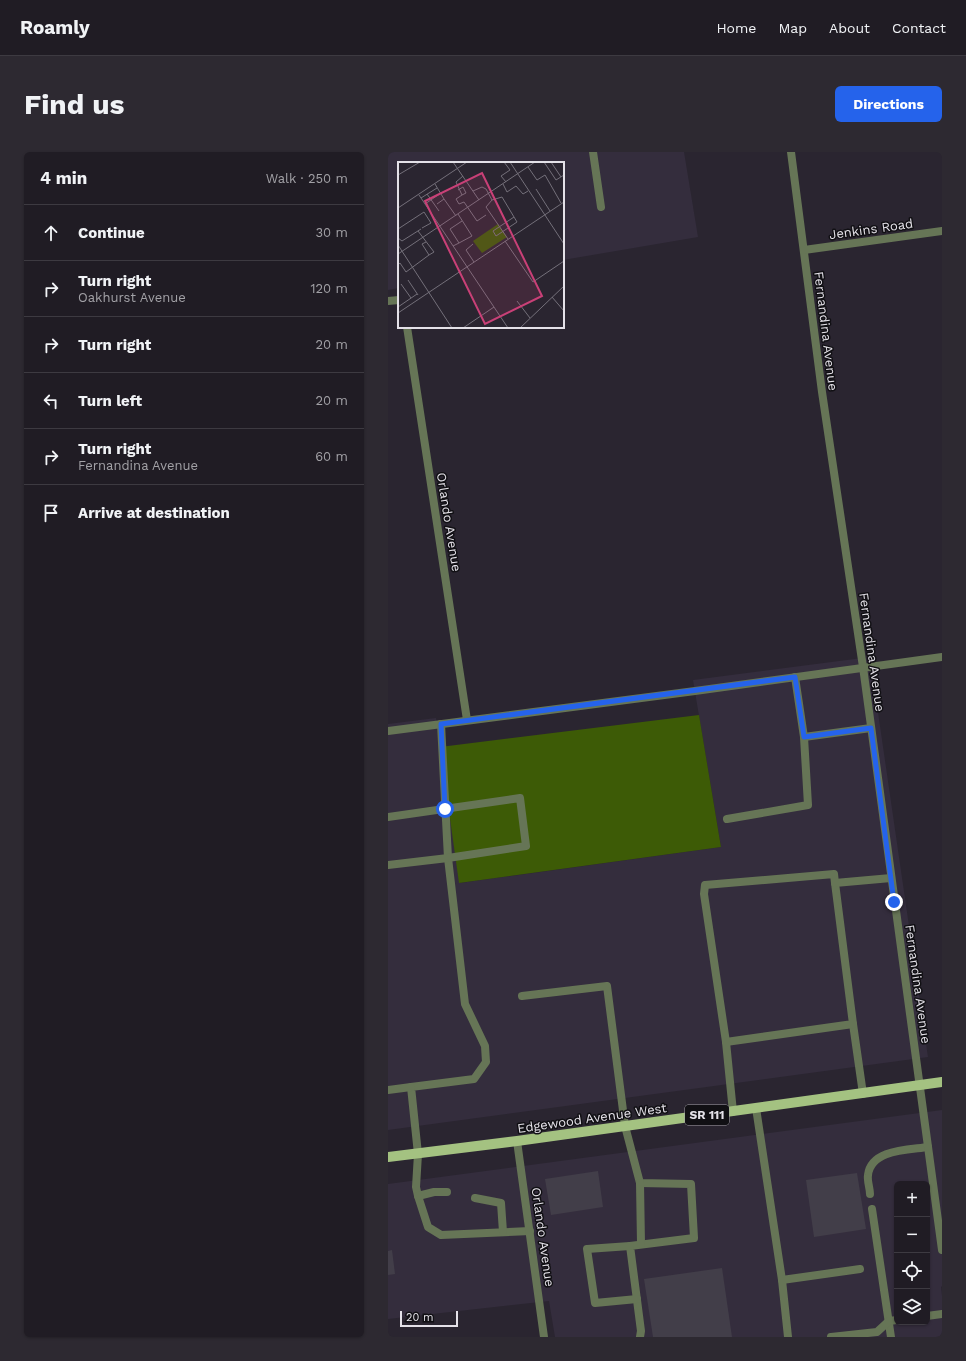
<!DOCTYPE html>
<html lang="en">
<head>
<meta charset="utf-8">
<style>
  :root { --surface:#201c24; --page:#2d2931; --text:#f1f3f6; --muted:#a2a1a6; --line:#3d3a41; --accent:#2563eb }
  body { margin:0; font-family:"Work Sans",sans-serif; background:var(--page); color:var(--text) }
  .controls { position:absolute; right:12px; bottom:12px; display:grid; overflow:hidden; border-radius:6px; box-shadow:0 1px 3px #0004 }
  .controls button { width:36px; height:36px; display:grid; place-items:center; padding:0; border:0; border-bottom:1px solid var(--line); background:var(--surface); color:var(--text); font:20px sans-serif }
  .scale { position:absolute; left:12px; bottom:10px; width:58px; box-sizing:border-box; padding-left:4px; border:2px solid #e4e1e8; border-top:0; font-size:11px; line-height:14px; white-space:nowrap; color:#e4e1e8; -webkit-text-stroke:3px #111014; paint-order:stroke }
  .stop { position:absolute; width:12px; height:12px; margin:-9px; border:3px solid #2563eb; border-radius:50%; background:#fff }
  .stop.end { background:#2563eb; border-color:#fff; box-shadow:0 1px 4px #0008 }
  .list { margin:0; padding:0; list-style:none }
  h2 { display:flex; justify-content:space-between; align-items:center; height:52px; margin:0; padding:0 16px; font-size:17px }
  h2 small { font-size:13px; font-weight:400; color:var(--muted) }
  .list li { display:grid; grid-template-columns:26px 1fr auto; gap:12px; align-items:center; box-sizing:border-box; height:56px; padding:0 16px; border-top:1px solid var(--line) }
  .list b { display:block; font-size:15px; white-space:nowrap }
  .list p { margin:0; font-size:13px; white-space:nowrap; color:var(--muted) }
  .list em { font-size:13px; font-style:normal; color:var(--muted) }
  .icon { flex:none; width:22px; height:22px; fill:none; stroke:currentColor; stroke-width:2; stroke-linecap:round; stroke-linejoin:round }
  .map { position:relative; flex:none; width:554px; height:1185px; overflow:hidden; border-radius:6px }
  header { display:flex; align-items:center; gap:24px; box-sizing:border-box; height:56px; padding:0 20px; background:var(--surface); border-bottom:1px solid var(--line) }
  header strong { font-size:19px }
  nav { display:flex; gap:22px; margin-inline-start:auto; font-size:14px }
  .intro { display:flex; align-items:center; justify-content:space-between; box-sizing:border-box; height:96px; padding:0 24px }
  h1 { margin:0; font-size:28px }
  .button { padding:10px 18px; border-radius:6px; background:var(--accent); color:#fff; font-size:14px; font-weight:700 }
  main { display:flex; gap:24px; padding:0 24px }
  aside { flex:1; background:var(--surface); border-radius:6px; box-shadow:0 1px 3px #0004 }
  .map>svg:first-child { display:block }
</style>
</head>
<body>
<header>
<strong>Roamly</strong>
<nav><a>Home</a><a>Map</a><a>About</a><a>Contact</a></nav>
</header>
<div class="intro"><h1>Find us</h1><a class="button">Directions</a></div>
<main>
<aside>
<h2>4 min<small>Walk · 250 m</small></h2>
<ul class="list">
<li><svg class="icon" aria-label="ahead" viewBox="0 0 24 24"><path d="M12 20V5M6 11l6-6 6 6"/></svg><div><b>Continue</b></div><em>30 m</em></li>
<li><svg class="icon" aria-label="right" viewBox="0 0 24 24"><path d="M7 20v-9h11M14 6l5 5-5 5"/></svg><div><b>Turn right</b><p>Oakhurst Avenue</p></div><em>120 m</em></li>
<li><svg class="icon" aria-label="right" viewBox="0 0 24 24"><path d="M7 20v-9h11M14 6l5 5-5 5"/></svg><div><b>Turn right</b></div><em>20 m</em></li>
<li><svg class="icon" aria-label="left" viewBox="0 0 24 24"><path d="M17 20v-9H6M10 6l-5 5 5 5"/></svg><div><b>Turn left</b></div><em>20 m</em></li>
<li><svg class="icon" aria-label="right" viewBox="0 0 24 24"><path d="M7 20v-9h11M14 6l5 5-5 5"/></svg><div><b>Turn right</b><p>Fernandina Avenue</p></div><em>60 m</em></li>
<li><svg class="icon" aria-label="arrive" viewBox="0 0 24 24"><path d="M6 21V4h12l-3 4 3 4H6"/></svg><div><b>Arrive at destination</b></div></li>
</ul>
</aside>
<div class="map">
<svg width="554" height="1185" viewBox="0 0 554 1185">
  <rect width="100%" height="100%" fill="#2a2530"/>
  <g fill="#342d3d" fill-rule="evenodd">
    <polygon points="0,0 296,0 310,85 175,108 175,11 11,11 11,136 0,138"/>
    <polygon points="482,505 540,905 0,978 0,572 48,566 72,731 333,695 305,528"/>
    <path d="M554,958V1134L553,1135L554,1144V1185H167L161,1149L0,1167V1032ZM509,1032H539V1170H509Z"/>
  </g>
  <polygon fill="#3d5b06" points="311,563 333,695 71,731 52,595"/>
  <g fill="#423e49">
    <polygon points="210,1019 215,1055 163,1063 157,1027"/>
    <polygon points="469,1021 478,1077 426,1085 418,1028"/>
    <polygon points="4,1098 7,1122 0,1123 0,1099"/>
    <polygon points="334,1116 344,1185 265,1185 256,1127"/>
  </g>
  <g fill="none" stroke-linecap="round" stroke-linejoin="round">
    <g stroke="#667556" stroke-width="8">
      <polyline points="205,0 213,55"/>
      <polyline points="53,572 60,706 77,852 97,894 98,910 86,927 23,935 30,1002 28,1035 30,1044 40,1075 53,1083 142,1079"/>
      <polyline points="416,585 483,576"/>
      <polyline points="0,665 132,646 138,694 60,706 0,713"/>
      <polyline points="339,667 420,653 416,585 407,525"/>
      <polyline points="134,844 219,834 237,974 252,1031 303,1032 306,1086 242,1094 253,1179 252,1185"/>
      <polyline points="465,872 475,942"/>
      <polyline points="338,890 465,872 447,731 503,726"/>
      <polyline points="0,938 23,935"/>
      <polyline points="368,956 394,1128"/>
      <polyline points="345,960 338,890 316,742 317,733 446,722 447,731"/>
      <polyline points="252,1031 253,1092"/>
      <path d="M482,1042C482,1036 479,1029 480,1023C483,997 521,998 540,995"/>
      <polyline points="30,1044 46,1040 59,1040"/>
      <polyline points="87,1046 113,1051 115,1080"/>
      <polyline points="484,1057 503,1185"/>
      <polyline points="242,1094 199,1097 207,1151 249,1147"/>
      <polyline points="539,1164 554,1162"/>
      <polyline points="400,1185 394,1128 472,1117"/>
      <polyline points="443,1185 489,1180 501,1169 509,1168"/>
    </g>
    <g stroke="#667556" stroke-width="8">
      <polyline points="403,0 434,240 475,515 554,1098"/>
      <polyline points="416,98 554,79"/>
      <polyline points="0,149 11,148"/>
      <polyline points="19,175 79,568"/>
      <polyline points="0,579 307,539 554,505"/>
      <polyline points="129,989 156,1185"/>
    </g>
    <polyline stroke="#a4c281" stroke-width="10" points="0,1005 129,989 554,930"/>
  </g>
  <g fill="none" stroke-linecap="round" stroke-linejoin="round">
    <polyline stroke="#2563eb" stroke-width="5" points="57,657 53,572 407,525 416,585 483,576 506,750"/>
  </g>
  <g text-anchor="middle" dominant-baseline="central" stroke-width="3" stroke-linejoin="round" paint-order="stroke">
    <rect fill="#111014" stroke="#a5a2a8" stroke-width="1" x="297" y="953" width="44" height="20" rx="3"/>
    <g font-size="12" font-weight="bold" fill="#e4e1e8">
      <text x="319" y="963">SR 111</text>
    </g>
    <g font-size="13" fill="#e4e1e8" stroke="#111014">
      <text transform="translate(483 77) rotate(-8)">Jenkins Road</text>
      <text transform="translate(438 179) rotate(83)">Fernandina Avenue</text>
      <text transform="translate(61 370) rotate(81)">Orlando Avenue</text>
      <text transform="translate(484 500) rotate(82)">Fernandina Avenue</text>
      <text transform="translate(530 832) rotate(82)">Fernandina Avenue</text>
      <text transform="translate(204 966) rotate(-8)">Edgewood Avenue West</text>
      <text transform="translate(155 1085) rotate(82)">Orlando Avenue</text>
    </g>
  </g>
  <g transform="translate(10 10)">
    <rect width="166" height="166" fill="#2a2530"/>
    <path d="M100,62L109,75L84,91L75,79Z" fill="#3d5b06"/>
    <path fill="none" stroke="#74707a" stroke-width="1" d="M55,0L81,38M106,0L112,8L103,14L108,20M112,0L166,82M146,0L158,18L166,13M153,0L163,15M130,5L139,18L147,13L163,41M0,13L22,0M65,14L58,20L64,33L58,37L61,42L66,40L79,59L88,53M37,22L46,37L39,42M105,22L109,30L118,24L125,32L130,29M138,27L152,49M60,28L65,25L68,31L64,33M75,29L84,25L88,27L94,38L88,45L110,77M29,32L41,49M21,33L110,166M23,36L39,26M46,37L58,54M94,38L104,35L116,55L95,69L98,74L119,60L116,55M27,42L43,31M0,46L69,0M60,52L74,74L61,81M0,67L26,50L33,61L24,66M20,69L36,90L31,93L24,82L28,80M0,76L4,79L23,67M107,79L135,120L166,99M75,82L68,88L76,100M0,83L54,166M55,84L61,81L52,67L64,59M0,92L137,0M0,103L2,101L8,110L31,93M10,118L20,133M3,122L13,136M154,135L166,149M119,139L132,156M0,145L19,132M0,151L166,40M65,166L96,145M122,166L166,124"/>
    <path fill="#c94077" fill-opacity="0.15" stroke="#c94077" stroke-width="2" d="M84,11L144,134L87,162L27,39Z"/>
    <rect width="166" height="166" fill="none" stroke="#e4e1e8" stroke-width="2"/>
  </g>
</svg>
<div class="controls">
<button>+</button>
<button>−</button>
<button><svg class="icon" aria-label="locate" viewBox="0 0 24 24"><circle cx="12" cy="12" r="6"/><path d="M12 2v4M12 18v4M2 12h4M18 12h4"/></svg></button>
<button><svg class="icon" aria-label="layers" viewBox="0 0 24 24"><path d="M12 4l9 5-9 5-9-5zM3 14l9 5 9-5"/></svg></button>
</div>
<div class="scale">20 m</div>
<div class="stop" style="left:57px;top:657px"></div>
<div class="stop end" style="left:506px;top:750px"></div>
</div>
</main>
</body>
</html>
